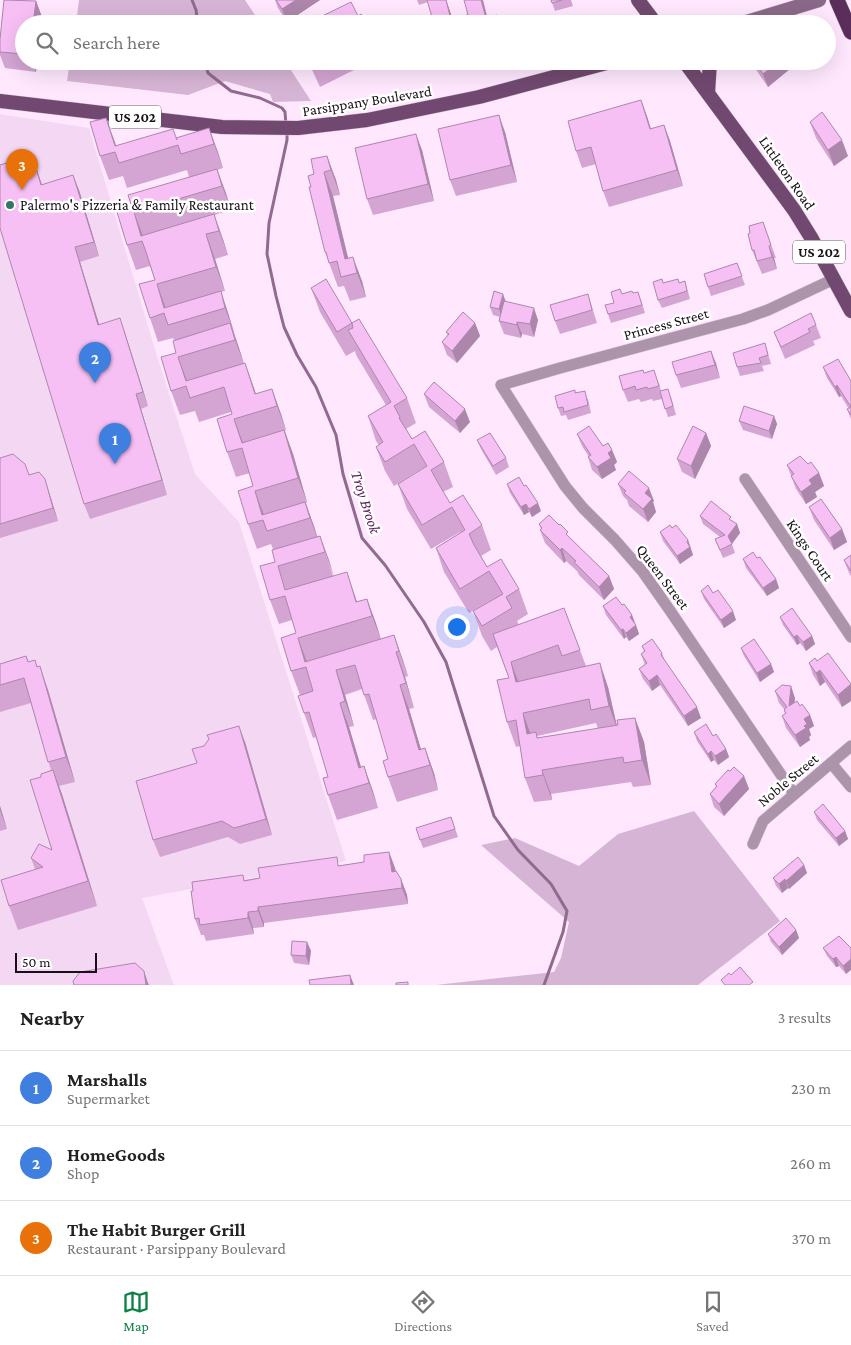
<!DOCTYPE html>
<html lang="en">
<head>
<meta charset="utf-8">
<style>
  :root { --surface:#fff; --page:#f2f2f2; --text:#222; --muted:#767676; --line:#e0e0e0; --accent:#0b8043 }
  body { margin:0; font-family:"Crimson Pro",serif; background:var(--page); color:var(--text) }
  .scale { position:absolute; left:15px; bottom:12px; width:82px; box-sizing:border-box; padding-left:5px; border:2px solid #181017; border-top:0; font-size:14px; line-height:18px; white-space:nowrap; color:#181017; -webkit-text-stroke:4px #fff; paint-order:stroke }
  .you { position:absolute; left:456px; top:626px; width:18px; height:18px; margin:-12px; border:4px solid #fff; border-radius:50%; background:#1a73e8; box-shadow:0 0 0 8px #1a73e833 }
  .badge { display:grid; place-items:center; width:32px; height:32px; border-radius:50%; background:var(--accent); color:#fff; font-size:16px; font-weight:700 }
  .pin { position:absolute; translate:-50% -41px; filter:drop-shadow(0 1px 2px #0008) }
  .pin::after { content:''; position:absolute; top:26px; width:18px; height:15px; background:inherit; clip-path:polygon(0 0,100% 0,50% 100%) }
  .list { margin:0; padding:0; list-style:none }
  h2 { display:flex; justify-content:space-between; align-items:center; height:65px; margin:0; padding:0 20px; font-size:21px }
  h2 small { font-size:16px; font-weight:400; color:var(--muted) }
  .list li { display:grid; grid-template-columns:32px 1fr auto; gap:15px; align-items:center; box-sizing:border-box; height:75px; padding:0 20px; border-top:1px solid var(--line) }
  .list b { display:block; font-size:19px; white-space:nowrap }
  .list p { margin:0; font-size:16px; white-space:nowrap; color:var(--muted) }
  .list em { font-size:16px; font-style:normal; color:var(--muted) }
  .icon { flex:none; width:28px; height:28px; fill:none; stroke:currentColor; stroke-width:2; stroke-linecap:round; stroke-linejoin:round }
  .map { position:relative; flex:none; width:851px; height:985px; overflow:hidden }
  .search { position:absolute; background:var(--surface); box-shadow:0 5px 20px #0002; left:15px; right:15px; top:15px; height:55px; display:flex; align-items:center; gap:12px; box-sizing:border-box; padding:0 18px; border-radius:28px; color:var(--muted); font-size:19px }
  .sheet { height:290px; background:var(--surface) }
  nav { display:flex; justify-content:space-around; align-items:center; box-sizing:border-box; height:70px; border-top:1px solid var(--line); background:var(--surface); font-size:14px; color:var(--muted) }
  nav a { display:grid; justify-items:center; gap:2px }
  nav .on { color:var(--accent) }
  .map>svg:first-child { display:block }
</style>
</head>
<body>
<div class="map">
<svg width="851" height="985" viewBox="0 0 851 985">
  <rect width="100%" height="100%" fill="#ffe8fe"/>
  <polygon fill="#f4d8f3" points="0,114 89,128 157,356 195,474 239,522 346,861 142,898 174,985 0,985"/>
  <g fill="#d6b4d5">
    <polygon points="79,0 245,0 261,24 76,24"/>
    <polygon points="70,61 285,61 311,101 273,102 270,94 225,81 188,95 67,81"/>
    <polygon points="694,811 780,921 698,985 436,985 554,972 561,958 569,922 481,845 515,838 579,866 618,834"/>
  </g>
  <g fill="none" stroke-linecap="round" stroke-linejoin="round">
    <g stroke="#906a8f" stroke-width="3">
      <polyline points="192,0 196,10 198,24"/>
      <polyline points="205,61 208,73 231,91 260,98 282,108 285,112 286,125"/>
      <polyline points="287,131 287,140 269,223 267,254 276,296 284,327 297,355 316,387 336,435 343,474 362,538 385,565 424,622 446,662 494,816 518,850 551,884 567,911 563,932 544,985"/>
    </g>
    <defs>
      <g id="minor">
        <polyline points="745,479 851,637"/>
        <polyline points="831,763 851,787"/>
        <polyline points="794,794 671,612 643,572 615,540 583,508 565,486 501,385 560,368 743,319 768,310 834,279"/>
        <polyline points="753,844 763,821 851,746"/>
      </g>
      <polyline id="secondary" points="740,24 819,0"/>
      <g id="primary">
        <polyline points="638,0 656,24"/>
        <polyline points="684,61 794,210 812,239 851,311"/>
        <polyline points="708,93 710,61"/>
        <polyline points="0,101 222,127 298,128 367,120 479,97 614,61"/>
      </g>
      <polyline id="motorway" points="837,0 851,32"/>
    </defs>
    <use href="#minor" stroke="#dac5d9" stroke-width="12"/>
    <use href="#secondary" stroke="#dac5d9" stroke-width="15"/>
    <use href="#primary" stroke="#dac5d9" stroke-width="15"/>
    <use href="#motorway" stroke="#dac5d9" stroke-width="16"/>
    <use href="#minor" stroke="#ac94ab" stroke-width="11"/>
    <use href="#secondary" stroke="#8a6889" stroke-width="14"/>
    <use href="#primary" stroke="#714970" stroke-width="14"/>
    <use href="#motorway" stroke="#5b2d5b" stroke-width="15"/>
  </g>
  <g fill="#d4a5d3" fill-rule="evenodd">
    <polygon points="4,0 36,1 42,17 41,24 24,24 24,61 37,61 36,72 5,68 0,55 0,39"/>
    <polygon points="275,0 320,0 287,22 278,8"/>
    <polygon points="417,0 446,0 452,17 428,2 419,5"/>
    <polygon points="551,0 571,0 573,6 555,11"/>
    <polygon points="308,61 372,61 320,87"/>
    <polygon points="435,61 461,61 438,68"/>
    <polygon points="750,61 795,61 796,64 768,87"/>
    <polygon points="641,100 651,129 664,125 670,141 683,186 609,207 603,191 596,164 582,168 576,151"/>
    <polygon points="810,122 848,156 834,166 816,138"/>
    <polygon points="209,128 223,168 217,170 231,210 214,215 228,255 215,259 225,291 221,292 229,316 244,364 245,363 256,394 272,389 281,414 286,430 285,431 293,454 307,502 306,503 317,536 320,536 333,576 355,596 357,602 367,599 381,639 394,635 408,676 405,677 414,708 409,709 421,750 425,748 434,773 438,790 397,802 388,777 388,759 377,719 373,720 362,689 345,695 354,726 349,727 361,767 364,766 378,808 337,820 328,795 328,777 316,737 313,738 304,713 300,695 291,671 296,633 292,620 279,624 270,600 275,562 273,549 271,544 257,549 248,524 253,486 250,473 236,477 227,452 232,414 231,412 199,422 195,411 180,415 171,391 176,353 174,340 173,338 158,342 150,318 155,280 150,266 136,270 127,245 132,207 189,177 187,170 127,188 123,176 109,180 100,156 116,146 177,138"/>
    <polygon points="505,132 517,182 456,196 450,180"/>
    <polygon points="422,150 434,201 373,215 367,199"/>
    <polygon points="327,156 336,180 340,195 333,196 348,258 362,281 366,297 350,301 344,286 338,287 325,252 311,187 314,174"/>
    <polygon points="37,170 42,184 79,190 99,256 80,262 99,325 125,333 148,406 141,409 167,495 90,519 84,504"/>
    <polygon points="763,222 776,258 774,258 777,269 762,274 752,250 750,233"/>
    <polygon points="737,263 745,285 711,296 708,287"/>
    <polygon points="685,281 690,299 662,308 658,300 664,283 679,283"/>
    <path d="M311,288L352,323L407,398L416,423L406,429L412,439L444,462L453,487L443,492L450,503L482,525L491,550L481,556L487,567L519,589L528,614L517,621L519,625L564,608L586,666L608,687L617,726L635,718L644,742L651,785L633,787L631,782L551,794L552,800L534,802L525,778L520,746L516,747L507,722L509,678L497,647L491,651L482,636L473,611L498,596L469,613L444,572L436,548L461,532H460L431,549L407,509L398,484L423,469V468L394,486L385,471L376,447L379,445L376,441L368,416L386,405L356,355L355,351L346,356L320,312ZM596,723L598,729L538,738L537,736Z"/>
    <polygon points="633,293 641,300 645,313 611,323 608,314 614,303 622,294"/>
    <polygon points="588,294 597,323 560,334 555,321"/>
    <polygon points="506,301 538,320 534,337 522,334 521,338 504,334 499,321 500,317 493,315 490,307"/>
    <polygon points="475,323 480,336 457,363 447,355 442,342 448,336 446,332"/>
    <polygon points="816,325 821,338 813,341 815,345 785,359 774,332"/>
    <polygon points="765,343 771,364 762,366 764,371 740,376 737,367"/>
    <polygon points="711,351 720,378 681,388 676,375"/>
    <polygon points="823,367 851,381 851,419 847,409 849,409 841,396 839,397 827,378"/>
    <polygon points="644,373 659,383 661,391 671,397 676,415 668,417 662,399 653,401 652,399 641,402 639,399 628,402 623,390"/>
    <polygon points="576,393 588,399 591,413 568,420 566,415 561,416 558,408"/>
    <polygon points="424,394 470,422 460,433 429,407"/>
    <polygon points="774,416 777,424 772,439 743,430 739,421"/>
    <polygon points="706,433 711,446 695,479 682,472 677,459"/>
    <polygon points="577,434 603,446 612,450 617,462 614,465 616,470 602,479 592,470 588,457 589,457 582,446"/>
    <polygon points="477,440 506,458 509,467 496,475 481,449"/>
    <polygon points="0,458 29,475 45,479 58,521 0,538"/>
    <polygon points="808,464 819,473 824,486 815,492 817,497 806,504 796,489 787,465"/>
    <polygon points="507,484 541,511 532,517 529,512 524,515 510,493"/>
    <polygon points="618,484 654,501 653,502 656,512 648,522 629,506 627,500 623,496"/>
    <polygon points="809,507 842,529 847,542 834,550 814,520"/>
    <polygon points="700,516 732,521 737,524 740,533 732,544 735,553 723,558 715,539 720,537 703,524"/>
    <polygon points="539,524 570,538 609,576 614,589 604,600 579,575 577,571 566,561 564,563 545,543 540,530 541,529"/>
    <polygon points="672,528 688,540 693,555 680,564 663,541 660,532"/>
    <polygon points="851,555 851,576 849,573 844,560"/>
    <polygon points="743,559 776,579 779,588 767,596 746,568"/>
    <polygon points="701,591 713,593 736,620 724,628 704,599"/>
    <polygon points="622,605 632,615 639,634 629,641 626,637 624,639 606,615 603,606"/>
    <polygon points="780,617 812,636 815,644 806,651 800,643 797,645 783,625"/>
    <polygon points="642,646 662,653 665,661 701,718 688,726 660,685 652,691 643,679 639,669 645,665 641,654 644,651"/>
    <polygon points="741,648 771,664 774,672 760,682 744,656"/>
    <polygon points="26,656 29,662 37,667 48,690 75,782 59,786 97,906 18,930 9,906 35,869 31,858 52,850 41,777 51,770 31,703 0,712 0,664"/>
    <polygon points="815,658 851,701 842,707 825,682 820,686 813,675 809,663"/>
    <polygon points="775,691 795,698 794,702 800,706 810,715 814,726 809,729 811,735 809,737 810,740 800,747 786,728 782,716 785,714 784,710 784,709 779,703"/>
    <polygon points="694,732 713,736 726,749 729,757 718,765 714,760 711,762 697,741"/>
    <polygon points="245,742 272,835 240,844 228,837 160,857 153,840 197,763"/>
    <polygon points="730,771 744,776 749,789 724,816 714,807 710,794 716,787 715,784"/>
    <polygon points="0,806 7,829 0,831"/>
    <polygon points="814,812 845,831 848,839 839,846 817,820"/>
    <polygon points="451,817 458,837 423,848 420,840"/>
    <polygon points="389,852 395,868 396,871 401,879 407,895 408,904 264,923 264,927 253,928 254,934 206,941 204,935 201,935 195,919 243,875 244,880 364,862"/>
    <polygon points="804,865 807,873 789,889 788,888 782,893 776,886 773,878"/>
    <polygon points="796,930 799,938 782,955 771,942 768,934"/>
    <polygon points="307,942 311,951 309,965 294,963 291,955"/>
    <polygon points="823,948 851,948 846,974 839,966 836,967 827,956"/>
  </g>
  <g fill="#ad86ac">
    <polygon points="296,0 320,0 287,22 282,9"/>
    <polygon points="446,0 452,17 454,24 452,24"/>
    <polygon points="481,0 483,0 489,24 486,18"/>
    <polygon points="36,1 42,17 41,24 33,24"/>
    <polygon points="32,61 37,61 36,72"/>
    <polygon points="779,61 795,61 796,64 768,87 763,74"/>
    <polygon points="641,100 647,116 656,146 650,129"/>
    <polygon points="499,115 505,132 517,182 511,165"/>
    <polygon points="106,118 115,142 121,162 115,146"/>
    <polygon points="664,125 670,141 683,186 677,170"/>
    <polygon points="209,128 218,152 223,168 214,144"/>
    <polygon points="416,134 422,150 434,201 428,184"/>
    <polygon points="842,140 848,156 834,166 828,150"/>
    <polygon points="32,155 37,170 46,199 41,185"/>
    <polygon points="327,156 336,180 340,195 331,170"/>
    <polygon points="217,169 226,193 231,210 222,186"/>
    <polygon points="324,172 333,196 352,274 345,259"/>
    <polygon points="73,175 79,190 99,256 94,242"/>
    <polygon points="134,212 143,236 141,236"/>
    <polygon points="214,214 223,239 228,255 219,231"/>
    <polygon points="206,234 215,259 225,291 216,267"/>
    <polygon points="769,246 774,258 777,269 772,257"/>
    <polygon points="75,247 80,262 104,340 98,325"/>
    <polygon points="353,257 362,281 366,297 357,273"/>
    <polygon points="157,284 166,309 164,308"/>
    <polygon points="221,291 229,316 234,332 225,308"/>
    <polygon points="503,294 506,302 502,318 499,309"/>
    <polygon points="534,308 538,320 534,337 530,324"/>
    <polygon points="120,318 125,333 148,406 143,392"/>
    <polygon points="517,322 522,334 521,338 517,325"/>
    <polygon points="230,323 239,348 244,364 235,340"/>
    <polygon points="475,323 480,336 457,363 452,351"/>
    <polygon points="711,351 716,363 720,378 715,365"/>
    <polygon points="178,357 187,381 186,381"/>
    <polygon points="245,363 254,388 261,411 255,394"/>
    <polygon points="837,385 841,396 839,397 835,387"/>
    <polygon points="272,389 281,414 286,430 277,406"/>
    <polygon points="136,394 141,409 167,495 162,480"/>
    <polygon points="465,409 470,422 460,433 455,421"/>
    <polygon points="774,416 777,424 772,439 769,431"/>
    <polygon points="234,419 243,443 242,443"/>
    <polygon points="284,430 293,454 307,502 298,478"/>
    <polygon points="706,433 711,446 695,479 691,466"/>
    <polygon points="612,450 617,462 614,465 616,470 602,479 597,467 608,453"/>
    <polygon points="819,473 824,486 815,492 817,497 806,504 801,492 809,480"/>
    <polygon points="45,479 49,492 58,521 53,508"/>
    <polygon points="649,488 654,501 653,502 656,512 648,522 643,509 645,493"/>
    <polygon points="255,491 264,515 262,515"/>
    <polygon points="305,502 314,526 319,543 310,518"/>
    <polygon points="538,503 541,511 532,517 529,509"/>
    <polygon points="526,504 529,512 524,515 521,507"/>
    <polygon points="737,524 740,533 731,545 728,536"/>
    <polygon points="842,529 847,542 834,550 830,538"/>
    <polygon points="320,536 329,560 334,577 325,552"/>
    <polygon points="688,540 693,555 680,564 677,556"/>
    <polygon points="562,548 566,561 564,563 560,550"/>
    <polygon points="347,572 355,596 362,619 356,602"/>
    <polygon points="609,576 614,589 604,600 599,587"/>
    <polygon points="776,579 779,588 767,596 763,588"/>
    <polygon points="367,599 376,623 381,640 372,616"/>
    <polygon points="733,611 736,620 724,628 721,620"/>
    <polygon points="632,615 635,623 630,617"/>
    <polygon points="636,625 639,634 629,641 626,633"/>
    <polygon points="623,629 626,637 624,639 621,630"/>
    <polygon points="394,635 403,660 408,676 399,651"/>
    <polygon points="797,635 800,643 797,645 794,637"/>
    <polygon points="812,636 815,644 806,651 803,642"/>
    <polygon points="298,638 307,662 305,662"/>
    <polygon points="396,652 405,677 414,708 406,683"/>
    <polygon points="511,662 520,686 516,682"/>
    <polygon points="600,663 608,687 618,731 609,706"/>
    <polygon points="771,664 774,672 760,682 757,673"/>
    <polygon points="40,666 48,690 75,782 66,757"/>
    <polygon points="336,670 345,695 354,726 345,701"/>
    <polygon points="820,670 825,682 820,686 816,673"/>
    <polygon points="657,675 660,685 652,691 649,681"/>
    <polygon points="851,684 851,701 842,707 838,695"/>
    <polygon points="400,685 409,709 426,766 419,750"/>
    <polygon points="791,686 795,698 793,718 789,706"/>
    <polygon points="340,703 349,727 366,784 359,768"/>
    <polygon points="697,707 701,718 688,726 684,716"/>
    <polygon points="523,713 532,738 527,734"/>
    <polygon points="810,715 814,726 809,729 811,735 809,737 810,740 800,747 795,735 804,726 804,719"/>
    <polygon points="635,718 644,742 651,785 642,760"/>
    <polygon points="239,726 245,742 272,835 266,819"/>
    <polygon points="425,748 434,773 438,790 430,765"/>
    <polygon points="726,749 729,757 718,765 715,756"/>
    <polygon points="711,751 714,760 711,762 708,754"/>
    <polygon points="364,766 373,791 378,808 369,783"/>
    <polygon points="53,770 62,794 97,906 88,881"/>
    <polygon points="542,770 551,794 552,800 543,775"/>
    <polygon points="744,776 749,789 724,816 719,804"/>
    <polygon points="0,806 7,829 0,810"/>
    <polygon points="845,831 848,839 839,846 836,838"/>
    <polygon points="389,852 395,868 398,888 392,872"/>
    <polygon points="804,865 807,873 789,889 786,881"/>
    <polygon points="401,879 407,895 408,904 402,888"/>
    <polygon points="785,879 788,888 782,893 779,884"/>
    <polygon points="258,907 264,923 264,927 258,911"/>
    <polygon points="248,912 253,928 254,934 248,918"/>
    <polygon points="796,930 799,938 782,955 779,947"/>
    <polygon points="307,942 311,951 309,965 306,956"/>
    <polygon points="836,957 839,966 836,967 833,959"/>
    <polygon points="851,959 851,970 846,974 843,966"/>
    <polygon points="144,971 148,983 149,985 146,985"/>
    <polygon points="350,975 354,985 351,985"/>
  </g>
  <g fill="#f7c0f5" stroke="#ad86ac">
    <polygon points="4,0 36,1 33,24 24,24 24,54 0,52 0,39"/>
    <polygon points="276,0 296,0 282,9"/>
    <polygon points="427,0 446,0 452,24 434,24"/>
    <polygon points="464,0 481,0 486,18 497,15 499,24 469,24 466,15 468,15"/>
    <polygon points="551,0 562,0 552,3"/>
    <polygon points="351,2 358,16 361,14 366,24 306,24"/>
    <polygon points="310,61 333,61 314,70"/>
    <polygon points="754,61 779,61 763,74"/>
    <polygon points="641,100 650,129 664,125 677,170 603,191 591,147 576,151 568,121"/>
    <polygon points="822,112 842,140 828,150 810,122"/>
    <polygon points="499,115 511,165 450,180 438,129"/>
    <polygon points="106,118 115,146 173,129 177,140 176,138 209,128 214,144 181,154 178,145 119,163 115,152 100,156 90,122"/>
    <polygon points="416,134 428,184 367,199 355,148"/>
    <polygon points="32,155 41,185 73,175 94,242 75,247 98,325 120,318 143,392 136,394 162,480 84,504 0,228 0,165"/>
    <polygon points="327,156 331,170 324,172 345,259 353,257 357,273 341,277 337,261 329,263 326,252 325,252 309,187 311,187 308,176 314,174 311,159"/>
    <polygon points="217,169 222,186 134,212 141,236 214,214 219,231 206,234 216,267 157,284 164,308 221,291 225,308 168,325 164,313 150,318 139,284 155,280 146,252 142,241 127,245 117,212 132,207 128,195"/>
    <polygon points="763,222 771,245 769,246 772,257 757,261 754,250 752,250 748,234 750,233 749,226"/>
    <polygon points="737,263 742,276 708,287 704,274"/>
    <polygon points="326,279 352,323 337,332 311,288"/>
    <polygon points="662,279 663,283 678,279 679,283 685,281 687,291 658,300 653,282"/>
    <polygon points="620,289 622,294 632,291 633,293 638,292 642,305 608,314 605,305 614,303 611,292"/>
    <polygon points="494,291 503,294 499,309 490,307"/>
    <polygon points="588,294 592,310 555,321 550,305"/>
    <polygon points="504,301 534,308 530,324 517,322 517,325 499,321"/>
    <polygon points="463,312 475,323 452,351 442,342 449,334 446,332"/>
    <polygon points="811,313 816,325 808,329 810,332 781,347 774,332"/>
    <polygon points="359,319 407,398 394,406 400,417 399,418 412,439 425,431 444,462 431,470 437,481 450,503 463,495 482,525 469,534 474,545 487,567 501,559 519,589 506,597 512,608 482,626 473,611 503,594 489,571 460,589 436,548 465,530 452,507 422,525 398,484 427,466 414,444 385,462 376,447 383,442 368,416 391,402 348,330 353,328 352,323"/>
    <polygon points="230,323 235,340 178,357 186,381 245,363 255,394 272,389 277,406 234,419 242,443 284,430 298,478 255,491 262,515 305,502 310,518 267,531 263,520 248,524 238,491 253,486 242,448 227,452 217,419 232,414 224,387 190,398 186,386 171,391 161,357 176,353 173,341"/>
    <polygon points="765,343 768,355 759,358 761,363 737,367 733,353"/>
    <polygon points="711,351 715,365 676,375 672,362"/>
    <polygon points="838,359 851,381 851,415 847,409 851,407 837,385 835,387 823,367"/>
    <polygon points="643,370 644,373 654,370 659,386 648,389 647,387 636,390 635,386 623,390 619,376"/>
    <polygon points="434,382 465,409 455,421 424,394"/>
    <polygon points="668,389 673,406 665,409 660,391"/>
    <polygon points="575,390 575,393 585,391 588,405 564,412 563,407 558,408 555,396"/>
    <polygon points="744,406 774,416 769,431 739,421"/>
    <polygon points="589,426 603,446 608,443 612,450 608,453 611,458 597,467 588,457 591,455 577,434"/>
    <polygon points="693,426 706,433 691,466 677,459"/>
    <polygon points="490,433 506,458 493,466 477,440"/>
    <polygon points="13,454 25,464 29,475 39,472 45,479 53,508 0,524 0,458"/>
    <polygon points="800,456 808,464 811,462 819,473 809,480 812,484 801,492 791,476 794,474 787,465"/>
    <polygon points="629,471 649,488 645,493 652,499 643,509 624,493 626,491 618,484"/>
    <polygon points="519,477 524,486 526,485 538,503 529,509 526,504 521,507 507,484"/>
    <polygon points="821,499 842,529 830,538 809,507"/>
    <polygon points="711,501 731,517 729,519 737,524 728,536 732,544 720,550 715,539 725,535 700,516"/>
    <polygon points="549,515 559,525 560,524 568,532 566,534 609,576 599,587 574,562 576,561 562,548 560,550 540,530 542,528 539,524"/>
    <polygon points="670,525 672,528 676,525 688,540 687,542 690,547 677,556 660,532"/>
    <polygon points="320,536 325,552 278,566 285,590 347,572 356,602 367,599 372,616 298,638 305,662 394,635 399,651 396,652 406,683 400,685 419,750 425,748 430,765 388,777 383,761 388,759 369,694 364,695 355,665 336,670 345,701 340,703 359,768 364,766 369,783 328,795 323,778 328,777 309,712 304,713 298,696 313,691 306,667 291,671 281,638 296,633 285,596 270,600 260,566 275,562 272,550"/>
    <polygon points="753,552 757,558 760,557 776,579 763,588 743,559"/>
    <polygon points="851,555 851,571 844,560"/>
    <polygon points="708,585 713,593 718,590 733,611 721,620 701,591"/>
    <polygon points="616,597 622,605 624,604 632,615 630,617 636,625 626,633 623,629 621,630 603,606"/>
    <polygon points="564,608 580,650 562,656 558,645 511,662 516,682 600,663 609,706 591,710 589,699 523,713 527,734 536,732 537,738 618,725 617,720 635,718 642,760 624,763 623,757 542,770 543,775 525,778 516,720 507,722 497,680 509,678 493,634"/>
    <polygon points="792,608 812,636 803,642 797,635 794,637 780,617"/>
    <polygon points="652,639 662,653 661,655 697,707 684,716 657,675 649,681 639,669 647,663 641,654 645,651 642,646"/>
    <polygon points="754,639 771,664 757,673 741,648"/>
    <polygon points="828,653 851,684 838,695 820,670 816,673 809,663 815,658 817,661"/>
    <polygon points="26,656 28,662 35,660 37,667 40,666 66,757 48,762 24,678 0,685 0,664"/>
    <polygon points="782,685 791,686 789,706 797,701 800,706 802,704 810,715 804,719 807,724 804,726 806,728 795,735 782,716 786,713 784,710 787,707 775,691"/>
    <polygon points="706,724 713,736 716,734 726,749 715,756 711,751 708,754 694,732"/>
    <polygon points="239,726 266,819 234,828 222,821 153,840 136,781 197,763 192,749 204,746 209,739 207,735"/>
    <polygon points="734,767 744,776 719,804 710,794 717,786 715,784 728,770 730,771"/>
    <polygon points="53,770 88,881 9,906 1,880 43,867 31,858 39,844 52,850 30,780 41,777 41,774"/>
    <polygon points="823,804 845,831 836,838 814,812"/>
    <polygon points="451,817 455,829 420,840 416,828"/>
    <polygon points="389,852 392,872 396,871 401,879 402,888 258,907 258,911 248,912 248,918 200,925 199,918 195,919 191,891 193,891 192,882 243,875 244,881 260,878 258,868 337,857 338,866 364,862 364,855"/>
    <polygon points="798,857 804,865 786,881 785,879 779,884 773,878"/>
    <polygon points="786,918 796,930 779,947 768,934"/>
    <polygon points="839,936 851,948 851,959 843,966 836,957 833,959 823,948"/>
    <polygon points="292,941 307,942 306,956 291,955"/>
    <polygon points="135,963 144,971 146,985 74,985 73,981 80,972"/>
    <polygon points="740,967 753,982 749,985 725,985 721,980 729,973 731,975"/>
    <polygon points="350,975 351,985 310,985 309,980"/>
    <polygon points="408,982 408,985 396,985 396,983"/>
  </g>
  <circle fill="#347769" stroke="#fff" stroke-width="2" cx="10" cy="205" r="5"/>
  <g text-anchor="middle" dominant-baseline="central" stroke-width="5" stroke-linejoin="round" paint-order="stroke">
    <g fill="#fff" stroke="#5d585d" stroke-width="1">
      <rect x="109" y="105.5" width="52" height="23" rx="4"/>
      <rect x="793" y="240.5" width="52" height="23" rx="4"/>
    </g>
    <g font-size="14" font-weight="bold" fill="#181017">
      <text x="135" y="117">US 202</text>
      <text x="819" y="252">US 202</text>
    </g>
    <g font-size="15" fill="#181017" stroke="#fff">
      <text transform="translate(367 101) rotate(-9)">Parsippany Boulevard</text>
      <text transform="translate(787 173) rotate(55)">Littleton Road</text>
      <text transform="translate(666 324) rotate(-15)">Princess Street</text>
      <text transform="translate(810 550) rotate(56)">Kings Court</text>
      <text transform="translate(663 577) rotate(53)">Queen Street</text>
      <text transform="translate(788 780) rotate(-40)">Noble Street</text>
    </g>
    <g font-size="15" fill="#181017" stroke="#fff" text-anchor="start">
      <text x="20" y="205">Palermo's Pizzeria &amp; Family Restaurant</text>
    </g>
    <g font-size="16" font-style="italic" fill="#5c1d5c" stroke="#fff">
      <text transform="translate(366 502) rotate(72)">Troy Brook</text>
    </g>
  </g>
</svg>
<div class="scale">50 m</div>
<div class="you"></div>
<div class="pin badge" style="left:115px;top:464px;background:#3f7fe0">1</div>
<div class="pin badge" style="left:95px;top:383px;background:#3f7fe0">2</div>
<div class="pin badge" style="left:22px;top:190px;background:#e8710a">3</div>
<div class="search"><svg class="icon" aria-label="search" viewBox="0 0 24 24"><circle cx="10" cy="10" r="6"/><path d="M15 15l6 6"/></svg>Search here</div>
</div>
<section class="sheet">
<h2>Nearby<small>3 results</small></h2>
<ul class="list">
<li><span class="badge" style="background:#3f7fe0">1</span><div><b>Marshalls</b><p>Supermarket</p></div><em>230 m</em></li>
<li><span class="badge" style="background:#3f7fe0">2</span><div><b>HomeGoods</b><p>Shop</p></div><em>260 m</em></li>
<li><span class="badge" style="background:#e8710a">3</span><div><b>The Habit Burger Grill</b><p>Restaurant · Parsippany Boulevard</p></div><em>370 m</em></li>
</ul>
</section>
<nav>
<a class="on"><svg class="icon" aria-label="map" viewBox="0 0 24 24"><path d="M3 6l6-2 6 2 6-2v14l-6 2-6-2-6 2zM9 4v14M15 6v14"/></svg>Map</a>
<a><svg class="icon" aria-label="directions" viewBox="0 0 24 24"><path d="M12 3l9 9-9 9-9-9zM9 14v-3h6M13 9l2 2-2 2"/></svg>Directions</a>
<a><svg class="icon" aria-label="saved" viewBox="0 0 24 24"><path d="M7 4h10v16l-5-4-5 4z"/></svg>Saved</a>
</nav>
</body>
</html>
